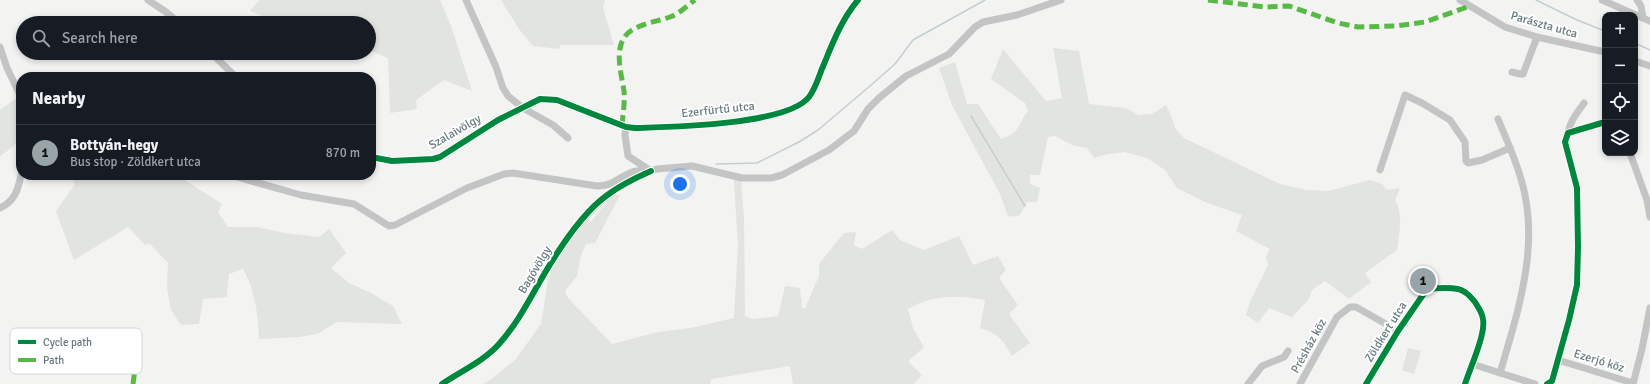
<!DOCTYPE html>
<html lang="en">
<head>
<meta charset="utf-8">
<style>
  :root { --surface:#171b24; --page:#20242c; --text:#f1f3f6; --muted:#9ea1a6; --line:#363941; --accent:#98a4a7 }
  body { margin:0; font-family:Signika,sans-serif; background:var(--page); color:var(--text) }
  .controls { position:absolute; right:12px; top:12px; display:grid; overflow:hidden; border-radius:8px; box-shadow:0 2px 6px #0003 }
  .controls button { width:36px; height:36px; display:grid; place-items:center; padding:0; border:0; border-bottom:1px solid var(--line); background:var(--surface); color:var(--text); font:20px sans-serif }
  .you { position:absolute; left:680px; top:184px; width:14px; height:14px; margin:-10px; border:3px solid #fff; border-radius:50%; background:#1a73e8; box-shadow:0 0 0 6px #1a73e833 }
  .badge { display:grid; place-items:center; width:26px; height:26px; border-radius:50%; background:var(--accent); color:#111; font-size:13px; font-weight:700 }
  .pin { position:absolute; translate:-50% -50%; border:2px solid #fff; box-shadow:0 1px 4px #0006 }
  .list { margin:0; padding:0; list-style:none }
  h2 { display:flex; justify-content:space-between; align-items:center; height:52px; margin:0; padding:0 16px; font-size:17px }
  h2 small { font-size:13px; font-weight:400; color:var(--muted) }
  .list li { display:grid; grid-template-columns:26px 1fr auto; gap:12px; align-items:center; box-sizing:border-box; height:56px; padding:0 16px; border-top:1px solid var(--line) }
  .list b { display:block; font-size:15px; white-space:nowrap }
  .list p { margin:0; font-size:13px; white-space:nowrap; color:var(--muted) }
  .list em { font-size:13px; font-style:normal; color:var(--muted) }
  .icon { flex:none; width:22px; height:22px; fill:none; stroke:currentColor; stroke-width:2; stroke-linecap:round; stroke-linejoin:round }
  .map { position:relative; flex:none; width:1650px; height:384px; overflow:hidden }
  .search { position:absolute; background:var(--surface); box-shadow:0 2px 6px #0003; left:16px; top:16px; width:360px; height:44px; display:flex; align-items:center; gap:10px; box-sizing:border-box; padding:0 14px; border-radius:22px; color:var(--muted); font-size:15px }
  .panel { position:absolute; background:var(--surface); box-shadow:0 2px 6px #0003; left:16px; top:72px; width:360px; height:108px; border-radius:16px }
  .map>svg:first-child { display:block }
</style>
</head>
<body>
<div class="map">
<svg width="1650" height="384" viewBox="0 0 1650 384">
  <rect width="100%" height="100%" fill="#f3f3f2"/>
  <g fill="#e2e4e0">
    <polygon points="259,0 440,0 451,26 472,91 444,80 416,100 417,109 390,113 388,58 369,50 369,23 261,23 263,16 250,11"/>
    <polygon points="501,0 605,0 603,8 614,45 560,45 559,49 533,46 519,29"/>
    <path d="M1053,48L1079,51L1089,104L1125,108L1139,115L1152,114L1166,105L1171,115L1175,128L1184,138L1280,184L1307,190L1328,191L1370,180L1382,184L1387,190L1400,188L1395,200C1404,216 1399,232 1397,250L1365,273L1371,282L1349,299L1325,281L1312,290L1309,299L1292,317L1269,308L1258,323L1246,315L1250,302L1268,265L1266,257L1270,249L1236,231L1242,215L1205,202L1177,188L1165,170L1147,158L1124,152L1104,155L1094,158L1087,148L1072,145L1055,136L1048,137L1040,175H1030V184L1040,188L1037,202H1027C1021,213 1022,218 1008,216L1000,194L952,105L939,68L955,62L967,104H978L1001,139C1022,132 1016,126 1028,111L1025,103L991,79L1003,49L1046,101L1062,98Z"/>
    <path d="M17,98C21,110 25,131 17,142C13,147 6,152 0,156V110Z"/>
    <path d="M71,175H161L164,178L171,175H177L222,204L218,212L228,227H257L284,233L319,237L329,229L346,253L331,268L349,283L371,293L393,306L402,324L337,322L317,334L299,337L259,339C258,314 255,290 243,269L229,274L227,297L203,299L199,324L181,325L171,310L167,288L168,263L149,243L145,245L128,227L74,260L56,211L75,184Z"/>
    <path d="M734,180L741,181L744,217L745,316L753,319L778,316L785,286L800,288L802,308H805L819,276V264L844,233L856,232L854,245L862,249L892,230L900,240L924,250L959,236L973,265L998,256L1006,270L999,278L1018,305L1009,314L1030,343L1012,356C1002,339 999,334 980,328L985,300C957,295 933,294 908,309L913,328L924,347L908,361L922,375L914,384H793L790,366L712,379L710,384H483L490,380L515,360L541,324L548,280L554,264L588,218L591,222L612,195H620L595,243L586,244L581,255L577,276L565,291L568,298L612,344L658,332L690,328L734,318L738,247Z"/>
    <polygon points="1408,348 1421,351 1414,374 1402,370"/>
  </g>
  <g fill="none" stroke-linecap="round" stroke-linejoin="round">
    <g stroke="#c3cfce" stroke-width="1.5">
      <polyline points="1536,0 1577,20 1605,31"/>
      <polyline points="1635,43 1650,50"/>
      <polyline points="971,116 1025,206"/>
      <polyline points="716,164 757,163 799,142 818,130 870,86 895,64 913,40 985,0"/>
    </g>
    <g stroke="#c3c4c4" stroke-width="7">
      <polyline points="148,0 166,12 179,23"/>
      <polyline points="466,0 496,67 503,88 508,96 523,108 553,125 568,138"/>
      <polyline points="1460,0 1505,27 1537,37 1605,52"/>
      <polyline points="1602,0 1650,21"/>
      <polyline points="1637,0 1641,6 1643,18"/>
      <polyline points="0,47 7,68 21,97"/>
      <polyline points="211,53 236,77"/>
      <polyline points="1635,61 1650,66"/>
      <polyline points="1512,72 1520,74 1523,74 1537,37"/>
      <path d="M1498,119C1506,138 1515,158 1521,179C1541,244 1518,311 1500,373"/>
      <polyline points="626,127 625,135 628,156 651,171 657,169 692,166 742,178 771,178 782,175 829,150 854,131 868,109 879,98 906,76 949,54 975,27 983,22 1017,15 1061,0"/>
      <path d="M1568,133C1570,121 1577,113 1584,103"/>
      <polyline points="1630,153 1647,200 1650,217"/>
      <path d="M371,157L392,161L433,159L440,157L498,120L540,99L557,100L626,127L635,128C671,127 787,125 809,97C816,88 819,75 824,64C833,42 842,19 858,0"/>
      <polyline points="1380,170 1405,95 1422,103 1450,120 1465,142 1466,161 1468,163 1482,160 1510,148"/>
      <path d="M230,175L301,195L354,204L389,226L395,225L467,188L504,174L513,173L597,186C613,186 617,178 630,173C634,171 639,171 643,170"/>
      <path d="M0,208C15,201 18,190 21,175"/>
      <polyline points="1558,360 1633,383"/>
      <polyline points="1472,364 1535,384"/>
      <path d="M442,384C461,371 484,361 499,343C516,324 527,304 540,282C567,236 595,194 646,173"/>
      <polyline points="1248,384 1262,366 1284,357 1288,351"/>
      <polyline points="1300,384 1337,317 1350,307 1356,307 1398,331"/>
      <path d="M1366,384L1398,331L1427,289C1437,288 1448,287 1458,289C1464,290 1471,297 1475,302C1478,307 1482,312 1483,319C1486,334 1470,368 1465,384"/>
      <polyline points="1547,384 1552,381 1569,320 1577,285 1578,247 1577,188 1565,142 1568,133 1605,122"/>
      <polyline points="1633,384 1642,349 1650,308"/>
    </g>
    <g stroke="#58b947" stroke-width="5" stroke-dasharray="10 5" stroke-linecap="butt">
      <polyline points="1208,0 1265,7 1289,6 1338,23 1358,27 1396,26 1425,22 1470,6"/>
      <path d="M622,125C623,114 625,102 624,91C621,71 611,41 634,29C645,23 658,21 670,17C679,14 688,5 695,0"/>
      <polyline points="133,384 136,361 140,351"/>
    </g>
    <defs>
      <g id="cycleway">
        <path d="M371,157L392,161L433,159L440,157L498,120L540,99L557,100L626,127L635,128C671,127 787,125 809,97C816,88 819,75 824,64C833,42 842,19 858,0"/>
        <path d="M442,384C461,371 484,361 499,344C516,325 527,304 539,283C555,255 580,215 606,196C619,186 635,178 651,171"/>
        <path d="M1366,384L1398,331L1427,289C1437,288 1448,287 1458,289C1464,290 1471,297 1475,302C1478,307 1482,312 1483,319C1486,334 1470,368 1465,384"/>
        <polyline points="1547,384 1552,381 1569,320 1577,285 1578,247 1577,188 1565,142 1568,133 1605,122"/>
      </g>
    </defs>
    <use href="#cycleway" stroke="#fff" stroke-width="8"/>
    <use href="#cycleway" stroke="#00873e" stroke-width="6"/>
  </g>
  <g text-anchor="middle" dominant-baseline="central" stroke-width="4" stroke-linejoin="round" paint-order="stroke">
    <g font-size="12" fill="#677a7e" stroke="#fff">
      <text transform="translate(1544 25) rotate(16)">Parászta utca</text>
      <text transform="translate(718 110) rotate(-6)">Ezerfürtű utca</text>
      <text transform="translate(455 132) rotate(-30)">Szalaivölgy</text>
      <text transform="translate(535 270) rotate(-59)">Bagóvölgy</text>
      <text transform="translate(1386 332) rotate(-58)">Zöldkert utca</text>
      <text transform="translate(1309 346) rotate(-61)">Présház köz</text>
      <text transform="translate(1599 361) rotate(17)">Ezerjó köz</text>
    </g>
  </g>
  <rect x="10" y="328" width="132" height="46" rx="6" fill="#fff" stroke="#d1d7d8" stroke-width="1"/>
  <rect x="18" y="340" width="18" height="4" fill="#00873e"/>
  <rect x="18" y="358" width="18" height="4" fill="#58b947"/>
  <g font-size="11" fill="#677a7e">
    <text x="43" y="346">Cycle path</text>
    <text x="43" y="364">Path</text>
  </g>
</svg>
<div class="controls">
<button>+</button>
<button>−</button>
<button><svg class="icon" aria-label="locate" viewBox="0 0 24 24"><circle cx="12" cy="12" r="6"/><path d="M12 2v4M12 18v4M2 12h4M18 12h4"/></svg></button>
<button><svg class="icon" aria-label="layers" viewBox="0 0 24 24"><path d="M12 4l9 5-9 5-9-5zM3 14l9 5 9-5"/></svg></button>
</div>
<div class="you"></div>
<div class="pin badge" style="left:1423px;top:281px">1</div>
<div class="search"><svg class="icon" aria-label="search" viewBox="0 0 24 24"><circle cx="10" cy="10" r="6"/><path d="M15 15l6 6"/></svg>Search here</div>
<section class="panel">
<h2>Nearby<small></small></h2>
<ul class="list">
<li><span class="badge">1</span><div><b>Bottyán-hegy</b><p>Bus stop · Zöldkert utca</p></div><em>870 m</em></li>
</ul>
</section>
</div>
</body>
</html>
